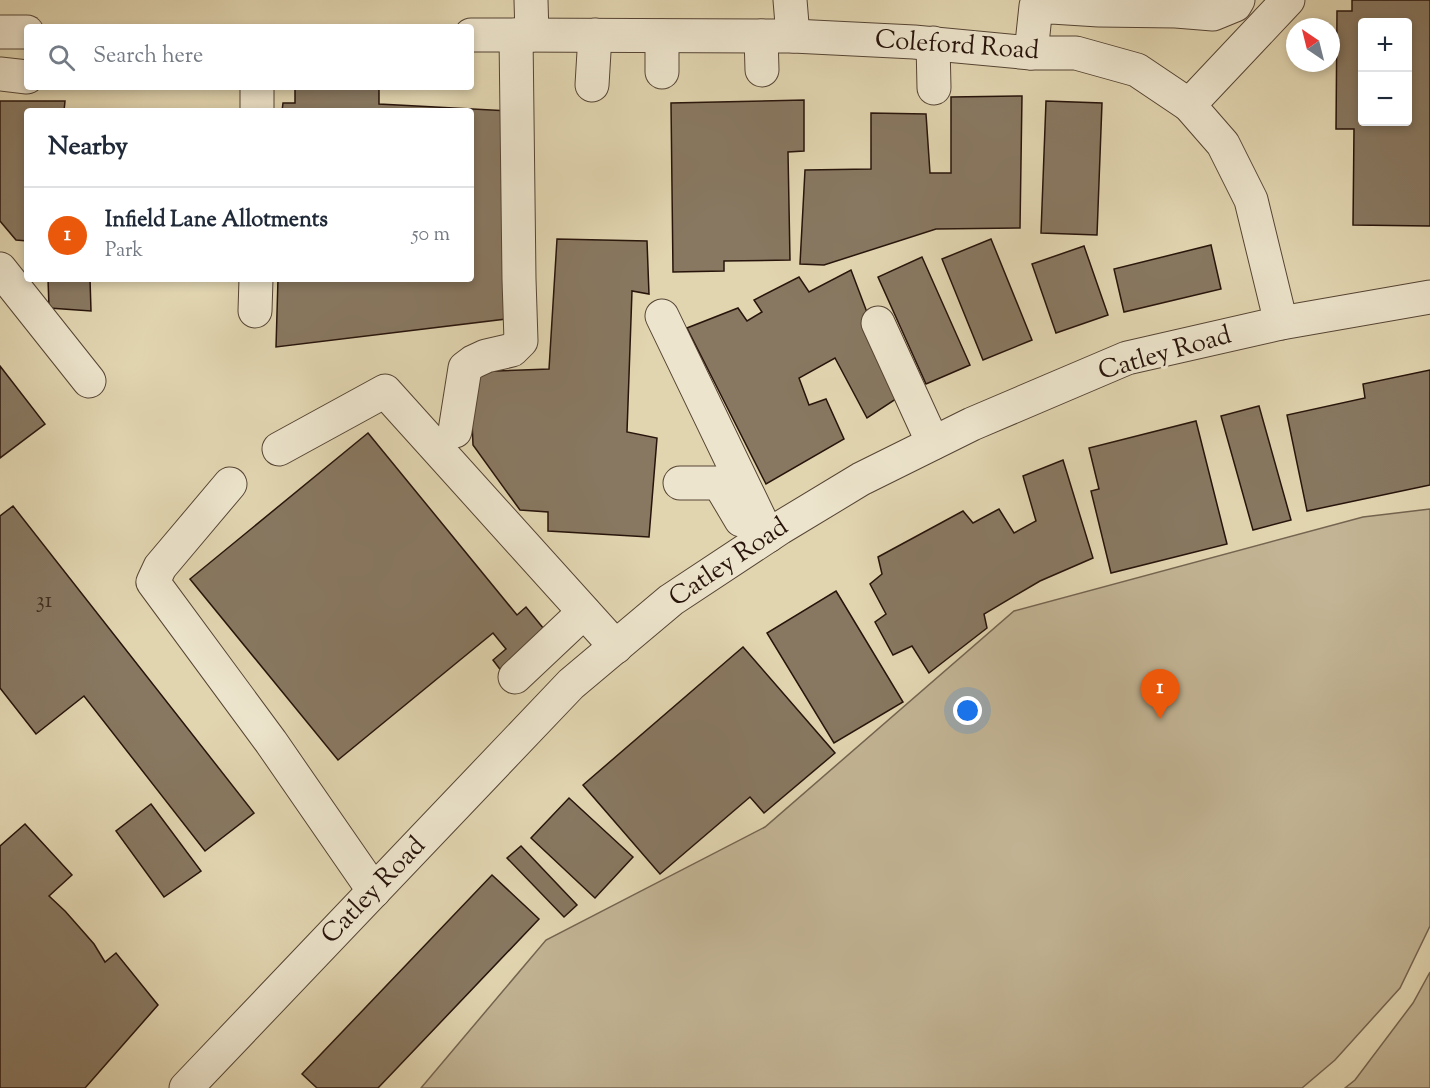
<!DOCTYPE html>
<html lang="en">
<head>
<meta charset="utf-8">
<style>
  :root { --surface:#fff; --page:#f2f2f3; --text:#1f2937; --muted:#747a83; --line:#e0e1e3; --accent:#ea580c }
  body { margin:0; font-family:"Sorts Mill Goudy",serif; background:var(--page); color:var(--text) }
  .controls { position:absolute; right:18px; top:18px; display:grid; overflow:hidden; border-radius:6px; box-shadow:0 3px 9px #0003 }
  .controls button { width:54px; height:54px; display:grid; place-items:center; padding:0; border:0; border-bottom:2px solid var(--line); background:var(--surface); color:var(--text); font:30px sans-serif }
  .compass { position:absolute; left:1286px; top:18px; width:54px; height:54px; border-radius:50%; background:var(--surface); box-shadow:0 3px 9px #0003; rotate:325deg }
  .you { position:absolute; left:968px; top:711px; width:21px; height:21px; margin:-15px; border:4px solid #fff; border-radius:50%; background:#1a73e8; box-shadow:0 0 0 9px #1a73e833 }
  .badge { display:grid; place-items:center; width:39px; height:39px; border-radius:50%; background:var(--accent); color:#fff; font-size:20px; font-weight:700 }
  .pin { position:absolute; translate:-50% -50px; filter:drop-shadow(0 2px 3px #0008) }
  .pin::after { content:''; position:absolute; top:32px; width:21px; height:18px; background:inherit; clip-path:polygon(0 0,100% 0,50% 100%) }
  .list { margin:0; padding:0; list-style:none }
  h2 { display:flex; justify-content:space-between; align-items:center; height:78px; margin:0; padding:0 24px; font-size:26px }
  h2 small { font-size:20px; font-weight:400; color:var(--muted) }
  .list li { display:grid; grid-template-columns:39px 1fr auto; gap:18px; align-items:center; box-sizing:border-box; height:96px; padding:0 24px; border-top:2px solid var(--line) }
  .list b { display:block; font-size:22px; white-space:nowrap }
  .list p { margin:0; font-size:20px; white-space:nowrap; color:var(--muted) }
  .list em { font-size:20px; font-style:normal; color:var(--muted) }
  .icon { flex:none; width:33px; height:33px; fill:none; stroke:currentColor; stroke-width:2; stroke-linecap:round; stroke-linejoin:round }
  .map { position:relative; flex:none; width:1430px; height:1088px; overflow:hidden }
  .search { position:absolute; background:var(--surface); box-shadow:0 3px 9px #0003; left:24px; top:24px; width:450px; height:66px; display:flex; align-items:center; gap:15px; box-sizing:border-box; padding:0 21px; border-radius:6px; color:var(--muted); font-size:22px }
  .panel { position:absolute; background:var(--surface); box-shadow:0 3px 9px #0003; left:24px; top:108px; width:450px; height:174px; border-radius:6px }
  .map>svg:first-child { display:block }
</style>
</head>
<body>
<div class="map">
<svg width="1430" height="1088" viewBox="0 0 1430 1088">
  <rect width="100%" height="100%" fill="#e1d5b0"/>
  <filter id="stains"><feTurbulence type="fractalNoise" baseFrequency=".00333" numOctaves="4"/><feColorMatrix values="0 0 0 0 .2 0 0 0 0 .09 0 0 0 0 .02 0 0 0 .5 -.17"/></filter>
  <radialGradient id="worn" r=".72"><stop offset=".6" stop-color="#630" stop-opacity="0"/><stop offset="1" stop-color="#630" stop-opacity=".3"/></radialGradient>
  <g fill="#c2b494" stroke="#756450" stroke-width="1.5">
    <polygon points="1430,509 1430,926 1400,988 1335,1060 1302,1088 421,1088 546,940 765,827 1014,611 1363,517"/>
    <polygon points="1430,972 1430,1088 1345,1088 1355,1080 1413,1003"/>
  </g>
  <g fill="#887861" stroke="#28140b" stroke-width="1.5" fill-rule="evenodd">
    <path d="M1352,0H1430V226L1353,225L1354,129H1336L1337,11H1352ZM1362,22H1408V122H1362Z"/>
    <polygon points="295,87 379,87 379,104 510,111 506,319 276,347 278,279 471,279 471,111 282,111 283,103 295,103"/>
    <polygon points="1022,96 1020,228 936,229 824,265 800,264 805,170 871,169 871,113 926,114 930,173 951,173 951,97"/>
    <polygon points="804,100 804,151 788,152 790,260 724,261 724,271 673,272 671,103"/>
    <polygon points="0,101 65,101 64,111 27,111 27,241 16,240 0,221"/>
    <polygon points="1046,101 1102,103 1097,235 1041,233"/>
    <polygon points="557,239 647,241 649,294 632,291 627,432 657,438 649,537 548,531 548,512 520,510 473,445 470,372 549,369"/>
    <polygon points="991,239 1032,340 983,360 942,259"/>
    <polygon points="1211,245 1221,289 1124,312 1114,269"/>
    <polygon points="1084,246 1108,315 1056,333 1032,264"/>
    <polygon points="922,257 970,365 926,384 878,277"/>
    <polygon points="851,270 899,397 867,418 835,358 799,378 809,405 826,399 844,439 766,484 687,328 738,308 747,321 762,312 754,300 799,277 809,292"/>
    <polygon points="48,279 90,279 91,311 49,308"/>
    <polygon points="0,366 45,424 0,458"/>
    <polygon points="1430,370 1430,485 1307,511 1287,415 1365,398 1363,384"/>
    <polygon points="1259,406 1291,520 1253,530 1221,416"/>
    <polygon points="1196,421 1227,544 1111,573 1091,491 1099,489 1089,448"/>
    <polygon points="368,433 517,615 526,607 548,634 502,672 493,660 506,649 493,633 338,760 190,579"/>
    <polygon points="1063,460 1093,558 1040,581 984,614 987,628 929,673 912,646 893,655 875,622 886,614 870,584 882,574 878,557 963,511 973,523 999,509 1014,533 1036,521 1023,476"/>
    <polygon points="13,506 254,813 205,851 84,696 36,734 0,688 0,516"/>
    <polygon points="836,591 903,702 834,743 767,633"/>
    <polygon points="743,647 835,753 764,813 750,797 660,874 583,785"/>
    <polygon points="569,798 633,857 595,898 531,838"/>
    <polygon points="151,804 201,871 164,897 116,831"/>
    <polygon points="25,824 72,875 49,896 65,911 80,928 94,944 105,962 116,953 158,1005 85,1088 0,1088 0,846"/>
    <polygon points="521,846 577,905 564,917 507,858"/>
    <polygon points="492,875 539,919 378,1088 317,1088 302,1074"/>
  </g>
  <g fill="none" stroke-linecap="round" stroke-linejoin="round">
    <defs>
      <g id="minor">
        <polyline points="531,0 532,35"/>
        <polyline points="790,0 793,36"/>
        <polyline points="0,32 27,32"/>
        <polyline points="471,35 793,36 914,42 1031,53 1076,53 1137,70 1189,105 1223,144 1251,200 1281,323"/>
        <polyline points="761,36 762,70"/>
        <polyline points="933,43 934,88"/>
        <polyline points="1031,53 1036,6 1099,10 1176,11 1213,14 1235,5 1238,0"/>
        <polyline points="662,72 662,36"/>
        <polyline points="0,74 27,77"/>
        <polyline points="592,85 595,35"/>
        <polyline points="1189,105 1288,0"/>
        <polyline points="257,111 257,87"/>
        <polyline points="0,269 89,381"/>
        <polyline points="255,311 256,279"/>
        <polyline points="662,316 768,536"/>
        <polyline points="878,323 933,443"/>
        <polyline points="455,431 465,368 473,362 486,356 512,350 521,341 519,279 516,35"/>
        <polyline points="279,449 385,391 616,647"/>
        <polyline points="680,483 719,483 741,520"/>
        <polyline points="230,484 160,567 153,582 271,742 374,891"/>
        <polyline points="515,677 584,612"/>
        <polyline points="186,1088 571,684 671,600 780,528 861,479 972,424 1127,358 1281,323 1430,297"/>
      </g>
    </defs>
    <use href="#minor" stroke="#564434" stroke-width="35"/>
    <use href="#minor" stroke="#ece4cc" stroke-width="33"/>
  </g>
  <g text-anchor="middle" dominant-baseline="central" stroke-width="6" stroke-linejoin="round" paint-order="stroke">
    <g font-size="22" fill="#402d20">
      <text x="44" y="602">31</text>
    </g>
    <g font-size="26" fill="#28140b" stroke="#ece4cc">
      <text transform="translate(957 46) rotate(4)">Coleford Road</text>
      <text transform="translate(1165 354) rotate(-16)">Catley Road</text>
      <text transform="translate(729 563) rotate(-34)">Catley Road</text>
      <text transform="translate(374 891) rotate(-46)">Catley Road</text>
    </g>
  </g>
  <rect width="100%" height="100%" filter="url(#stains)"/>
  <rect width="100%" height="100%" fill="url(#worn)"/>
</svg>
<div class="controls">
<button>+</button>
<button>−</button>
</div>
<svg class="compass" viewBox="-18 -18 36 36"><path d="M0-13l5 13h-10z" fill="#e53935"/><path d="M0 13l5-13h-10z" fill="#747a83"/></svg>
<div class="you"></div>
<div class="pin badge" style="left:1160px;top:719px">1</div>
<div class="search"><svg class="icon" aria-label="search" viewBox="0 0 24 24"><circle cx="10" cy="10" r="6"/><path d="M15 15l6 6"/></svg>Search here</div>
<section class="panel">
<h2>Nearby<small></small></h2>
<ul class="list">
<li><span class="badge">1</span><div><b>Infield Lane Allotments</b><p>Park</p></div><em>50 m</em></li>
</ul>
</section>
</div>
</body>
</html>
